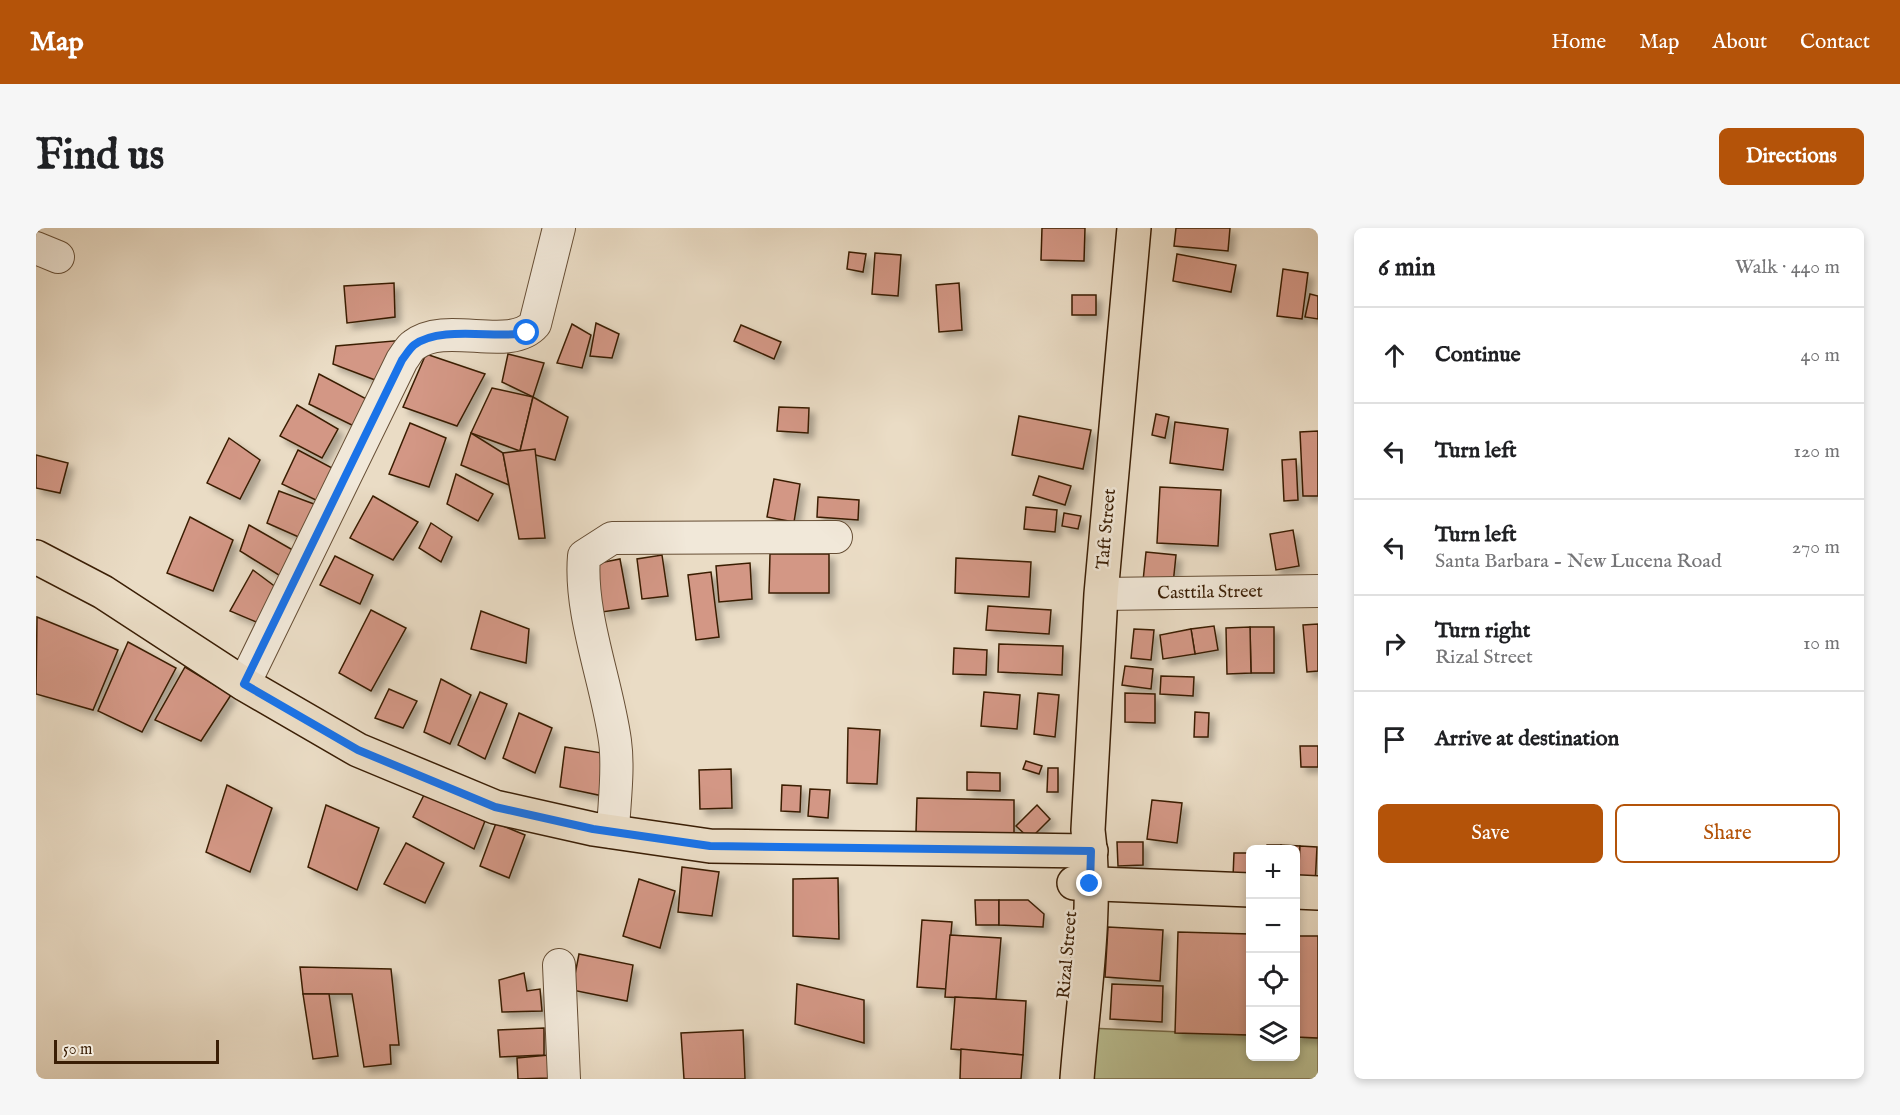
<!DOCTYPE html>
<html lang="en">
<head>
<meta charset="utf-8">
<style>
  :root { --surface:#fff; --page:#f6f6f6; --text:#202124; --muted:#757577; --line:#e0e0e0; --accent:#b45309 }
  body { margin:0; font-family:"IM FELL English",serif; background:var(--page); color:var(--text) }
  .controls { position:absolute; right:18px; bottom:18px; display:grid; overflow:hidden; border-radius:9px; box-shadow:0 3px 9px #0003 }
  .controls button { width:54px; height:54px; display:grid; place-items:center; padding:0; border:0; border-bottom:2px solid var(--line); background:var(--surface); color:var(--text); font:30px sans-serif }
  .scale { position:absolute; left:18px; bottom:15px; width:165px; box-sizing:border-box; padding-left:6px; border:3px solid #3a1e05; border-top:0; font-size:16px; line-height:21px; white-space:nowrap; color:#3a1e05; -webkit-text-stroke:4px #f1e8d9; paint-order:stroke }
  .stop { position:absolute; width:18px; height:18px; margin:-14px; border:4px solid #1a73e8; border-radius:50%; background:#fff }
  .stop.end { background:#1a73e8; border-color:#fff; box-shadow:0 2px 6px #0008 }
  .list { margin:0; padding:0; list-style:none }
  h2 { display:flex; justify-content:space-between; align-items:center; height:78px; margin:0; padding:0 24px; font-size:26px }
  h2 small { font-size:20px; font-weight:400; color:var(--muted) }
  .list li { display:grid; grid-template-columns:39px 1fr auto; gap:18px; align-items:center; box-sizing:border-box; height:96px; padding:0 24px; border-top:2px solid var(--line) }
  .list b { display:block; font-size:22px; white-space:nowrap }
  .list p { margin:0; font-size:20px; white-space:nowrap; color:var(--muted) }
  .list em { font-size:20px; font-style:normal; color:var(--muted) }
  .actions { display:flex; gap:12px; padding:18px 24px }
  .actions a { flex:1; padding:14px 0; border:2px solid var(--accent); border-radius:9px; text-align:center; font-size:21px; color:var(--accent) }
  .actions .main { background:var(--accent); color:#fff }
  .icon { flex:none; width:33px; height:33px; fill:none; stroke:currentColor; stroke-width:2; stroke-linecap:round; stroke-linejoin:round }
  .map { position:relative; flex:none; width:1282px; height:851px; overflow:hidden; border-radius:9px }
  header { display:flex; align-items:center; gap:36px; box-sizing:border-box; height:84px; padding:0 30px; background:var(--accent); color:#fff }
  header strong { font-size:28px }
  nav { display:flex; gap:33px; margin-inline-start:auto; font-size:21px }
  .intro { display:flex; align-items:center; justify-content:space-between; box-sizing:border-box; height:144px; padding:0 36px }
  h1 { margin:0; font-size:42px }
  .button { padding:15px 27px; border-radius:9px; background:var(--accent); color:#fff; font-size:21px; font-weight:700 }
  main { display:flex; gap:36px; padding:0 36px }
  aside { flex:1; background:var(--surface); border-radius:9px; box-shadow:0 3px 9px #0003 }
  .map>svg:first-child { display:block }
</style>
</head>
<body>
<header>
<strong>Map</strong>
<nav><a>Home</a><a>Map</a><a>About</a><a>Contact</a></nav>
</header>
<div class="intro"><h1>Find us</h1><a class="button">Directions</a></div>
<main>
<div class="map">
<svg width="1282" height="851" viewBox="0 0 1282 851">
  <defs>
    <filter id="shadow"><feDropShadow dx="5.5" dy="5.5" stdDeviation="3" flood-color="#0004"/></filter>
  </defs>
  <rect width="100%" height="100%" fill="#eadcc5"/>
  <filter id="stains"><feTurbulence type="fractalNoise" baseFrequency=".00333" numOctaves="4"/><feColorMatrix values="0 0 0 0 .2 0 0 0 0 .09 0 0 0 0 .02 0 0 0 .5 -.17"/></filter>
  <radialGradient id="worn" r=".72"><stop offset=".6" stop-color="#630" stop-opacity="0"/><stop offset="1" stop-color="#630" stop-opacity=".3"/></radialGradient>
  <polygon fill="#babf92" stroke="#7a6e4c" stroke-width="1.5" points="1052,800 1214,807 1214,828 1260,828 1260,809 1282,810 1282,851 1048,851"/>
  <g fill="#d39785" stroke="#3a1e05" stroke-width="1.5" filter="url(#shadow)">
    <polygon points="1006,0 1049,0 1048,33 1005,32"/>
    <polygon points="1140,0 1194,0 1192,23 1138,18"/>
    <polygon points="813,24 830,26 827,44 811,41"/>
    <polygon points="839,25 865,27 862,68 836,66"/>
    <polygon points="1141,26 1200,37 1195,64 1137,53"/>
    <polygon points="1247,41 1272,45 1266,91 1241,88"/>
    <polygon points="358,55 359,89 311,95 308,58"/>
    <polygon points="923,55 926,102 903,104 900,57"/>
    <polygon points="1274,66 1282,68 1282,91 1269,89"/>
    <rect x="1036" y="67" width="24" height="20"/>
    <polygon points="560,95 583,106 576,130 554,128"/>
    <polygon points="536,96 555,107 546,140 521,135"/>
    <polygon points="705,97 745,114 738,131 698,113"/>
    <polygon points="369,112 347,155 297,136 300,118"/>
    <polygon points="390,126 449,146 421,198 367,179"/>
    <polygon points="472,126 508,135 497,169 466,154"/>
    <polygon points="283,146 338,175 328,203 273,176"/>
    <polygon points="456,160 497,169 484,223 435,205"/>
    <polygon points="497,169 532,189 519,232 484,223"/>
    <polygon points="261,177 302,201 286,230 244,208"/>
    <polygon points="743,179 773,180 772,205 741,203"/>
    <polygon points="1120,186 1133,189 1129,210 1116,207"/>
    <polygon points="983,188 1055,202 1047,241 976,227"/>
    <polygon points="1139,194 1192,201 1187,242 1134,235"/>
    <polygon points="374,195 410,210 393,259 353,246"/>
    <polygon points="1282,203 1282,268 1267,268 1264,204"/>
    <polygon points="435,205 467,225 473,257 425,237"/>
    <polygon points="193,210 224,232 204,271 171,255"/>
    <polygon points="499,221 509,310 483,311 467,225"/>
    <polygon points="262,222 298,241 282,273 246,256"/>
    <polygon points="0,227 32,235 24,265 0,260"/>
    <polygon points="1260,231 1262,272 1248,273 1246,232"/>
    <polygon points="420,246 457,266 442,293 411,276"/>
    <polygon points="1003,248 1035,258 1029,277 997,267"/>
    <polygon points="738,251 764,256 758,294 731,289"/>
    <polygon points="1124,259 1185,262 1182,318 1121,315"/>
    <polygon points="243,263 286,279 274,314 231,295"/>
    <polygon points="337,268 382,294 357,332 314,310"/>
    <polygon points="782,269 823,272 822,292 781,289"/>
    <polygon points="990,279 1021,282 1019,304 988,301"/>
    <polygon points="1028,285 1045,288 1042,301 1026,298"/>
    <polygon points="154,289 197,312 177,363 131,345"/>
    <polygon points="395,295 416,309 405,334 383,320"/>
    <polygon points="213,297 262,325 246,349 204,323"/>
    <polygon points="1257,302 1263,338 1240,342 1234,306"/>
    <polygon points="1110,324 1140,327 1137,356 1107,353"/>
    <polygon points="734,326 793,326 793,365 733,365"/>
    <polygon points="626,327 632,368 606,371 601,331"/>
    <polygon points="299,328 337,347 324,376 284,357"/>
    <polygon points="920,330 995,334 993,369 919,365"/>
    <polygon points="584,331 593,380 566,384 558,336"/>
    <polygon points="714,335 716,371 683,374 680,338"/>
    <polygon points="217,342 241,360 225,396 194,383"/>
    <polygon points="675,344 683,409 660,412 652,347"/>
    <polygon points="952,378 1015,382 1013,406 950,402"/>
    <polygon points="335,382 370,400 335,463 303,445"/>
    <polygon points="445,383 493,401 490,435 435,421"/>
    <polygon points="1,389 82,422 57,482 0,466"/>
    <polygon points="1282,396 1282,443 1271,444 1267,397"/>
    <polygon points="1178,398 1182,422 1159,426 1155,401"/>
    <polygon points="1214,399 1238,399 1238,445 1215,445"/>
    <polygon points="1214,399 1215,445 1191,446 1190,400"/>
    <polygon points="1098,401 1118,402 1115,432 1095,430"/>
    <polygon points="1155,401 1159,426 1127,431 1124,407"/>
    <polygon points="92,414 140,440 106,504 62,483"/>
    <polygon points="963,416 1027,418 1026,447 962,444"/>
    <polygon points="918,420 951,422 950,447 917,446"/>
    <polygon points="1089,438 1117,441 1115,461 1086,457"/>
    <polygon points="149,439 195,467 165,513 119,492"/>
    <polygon points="1125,448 1158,449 1157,468 1124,466"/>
    <polygon points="405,451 435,467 414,516 388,504"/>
    <polygon points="353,461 381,473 367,500 339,490"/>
    <polygon points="444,464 471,476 449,531 422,517"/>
    <polygon points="948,464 984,467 981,501 945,498"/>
    <polygon points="1002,465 1023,467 1019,509 998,506"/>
    <polygon points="1089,465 1119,466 1119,495 1089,494"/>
    <polygon points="1159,484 1173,485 1172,509 1158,509"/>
    <polygon points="483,485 516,500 499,545 467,530"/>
    <polygon points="812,500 844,502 841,556 811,555"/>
    <polygon points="1264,518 1282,518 1282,539 1265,539"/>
    <polygon points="529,519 572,526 567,568 524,559"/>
    <polygon points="990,533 1006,538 1003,546 987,541"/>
    <polygon points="1012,540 1022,540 1022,564 1011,564"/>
    <polygon points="695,541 696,580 664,581 663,542"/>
    <polygon points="931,544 964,545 964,563 931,562"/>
    <polygon points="191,557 236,580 214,644 170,624"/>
    <polygon points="746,557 765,558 764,584 745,583"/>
    <polygon points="774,561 794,562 792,590 772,588"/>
    <polygon points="388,567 449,593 438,621 377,589"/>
    <polygon points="881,570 978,572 978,605 880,604"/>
    <polygon points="1116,572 1146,575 1141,615 1111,611"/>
    <polygon points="290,577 343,600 321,662 272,639"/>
    <polygon points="1001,577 1014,591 994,611 980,598"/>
    <polygon points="460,595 489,607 473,650 444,638"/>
    <polygon points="1081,614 1107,614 1107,637 1082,638"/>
    <polygon points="370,615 408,635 389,675 348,656"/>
    <polygon points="1231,617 1245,617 1245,622 1230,622"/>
    <polygon points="1245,617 1264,618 1262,656 1260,656 1260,622 1245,622"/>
    <polygon points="1264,618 1281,619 1279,657 1262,656"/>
    <polygon points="1198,625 1214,625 1214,650 1197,649"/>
    <polygon points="646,639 683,644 676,688 642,684"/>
    <polygon points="802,650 803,711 757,708 757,651"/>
    <polygon points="603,651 639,663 624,720 587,708"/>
    <polygon points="939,672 963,672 963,697 940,697"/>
    <polygon points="963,672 992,672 1008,686 1007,699 963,697"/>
    <polygon points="886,692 916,694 910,761 881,759"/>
    <polygon points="1072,699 1127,702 1124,753 1069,749"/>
    <polygon points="1142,704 1214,706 1214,807 1139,805"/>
    <polygon points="914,707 965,710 960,771 909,769"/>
    <polygon points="1260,708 1282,708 1282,810 1260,809"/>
    <polygon points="543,726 597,737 591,773 536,762"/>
    <polygon points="264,739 355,741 363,817 354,817 355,836 328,839 316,766 267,766"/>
    <polygon points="488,745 491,763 504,761 506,783 466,784 463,752"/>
    <polygon points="761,756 828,772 828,815 759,796"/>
    <polygon points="1076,756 1127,758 1126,794 1074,791"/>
    <polygon points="267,766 293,766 302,828 277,831"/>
    <polygon points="919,769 990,773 987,827 915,821"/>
    <polygon points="508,800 508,827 464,829 462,802"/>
    <polygon points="707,802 709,851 648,851 645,805"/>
    <polygon points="925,821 987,827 985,851 924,851"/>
    <polygon points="513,827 513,850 482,851 481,830"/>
  </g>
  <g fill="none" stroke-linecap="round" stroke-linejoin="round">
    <defs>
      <g id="minor">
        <polyline points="0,20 22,29"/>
        <polyline points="1065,366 1282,363"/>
        <path d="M208,456L366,132C370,127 373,120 378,117C410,92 474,125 499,96L523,0"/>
        <path d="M577,604C578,575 583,542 579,513C571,454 543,386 548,328L576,310L800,309"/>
        <polyline points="523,737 528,851"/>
      </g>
      <g id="major">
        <polyline points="0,329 67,364 208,456 322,522 459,579 557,601 674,618 1055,623"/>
        <polyline points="1038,655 1214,662"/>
        <polyline points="1260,664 1282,665"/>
        <path d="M1041,851C1047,772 1062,680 1052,602L1065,366L1098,0"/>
      </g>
    </defs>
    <use href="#minor" stroke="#664e35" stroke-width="34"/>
    <use href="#major" stroke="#3a1e05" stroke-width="36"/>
    <use href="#minor" stroke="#f1e8d9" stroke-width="32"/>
    <use href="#major" stroke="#eadcc5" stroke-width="33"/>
  </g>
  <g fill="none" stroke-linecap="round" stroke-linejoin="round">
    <path stroke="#1a73e8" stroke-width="8" d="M491,105C459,111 405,97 378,117C374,120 370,127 366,132L208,456L322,522L459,579L557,601L674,618L1055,623L1054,656"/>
  </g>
  <g text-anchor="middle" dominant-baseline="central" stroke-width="5" stroke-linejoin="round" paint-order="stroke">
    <g font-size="18" fill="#3a1e05" stroke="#f1e8d9">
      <text transform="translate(1071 301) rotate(-85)">Taft Street</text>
      <text transform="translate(1174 365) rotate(-1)">Casttila Street</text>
      <text transform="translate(1032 727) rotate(-85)">Rizal Street</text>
    </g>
  </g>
  <rect width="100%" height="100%" filter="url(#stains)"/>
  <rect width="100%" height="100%" fill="url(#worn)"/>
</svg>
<div class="controls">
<button>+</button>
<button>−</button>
<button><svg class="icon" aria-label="locate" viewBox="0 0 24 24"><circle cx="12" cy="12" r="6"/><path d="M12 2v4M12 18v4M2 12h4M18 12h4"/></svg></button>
<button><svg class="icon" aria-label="layers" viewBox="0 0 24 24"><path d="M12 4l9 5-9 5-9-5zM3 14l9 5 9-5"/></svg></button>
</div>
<div class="scale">50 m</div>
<div class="stop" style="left:491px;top:105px"></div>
<div class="stop end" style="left:1054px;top:656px"></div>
</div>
<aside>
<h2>6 min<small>Walk · 440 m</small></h2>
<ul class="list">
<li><svg class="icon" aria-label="ahead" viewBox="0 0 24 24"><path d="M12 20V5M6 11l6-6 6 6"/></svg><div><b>Continue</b></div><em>40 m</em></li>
<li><svg class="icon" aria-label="left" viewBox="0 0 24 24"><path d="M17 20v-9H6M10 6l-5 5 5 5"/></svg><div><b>Turn left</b></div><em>120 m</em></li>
<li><svg class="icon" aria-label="left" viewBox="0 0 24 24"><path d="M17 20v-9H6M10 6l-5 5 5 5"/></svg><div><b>Turn left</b><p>Santa Barbara - New Lucena Road</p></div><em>270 m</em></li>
<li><svg class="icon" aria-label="right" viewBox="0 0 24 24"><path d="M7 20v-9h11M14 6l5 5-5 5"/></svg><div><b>Turn right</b><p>Rizal Street</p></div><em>10 m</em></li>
<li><svg class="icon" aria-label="arrive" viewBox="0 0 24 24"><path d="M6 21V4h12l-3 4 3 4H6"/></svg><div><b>Arrive at destination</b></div></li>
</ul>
<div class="actions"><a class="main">Save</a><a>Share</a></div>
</aside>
</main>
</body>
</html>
